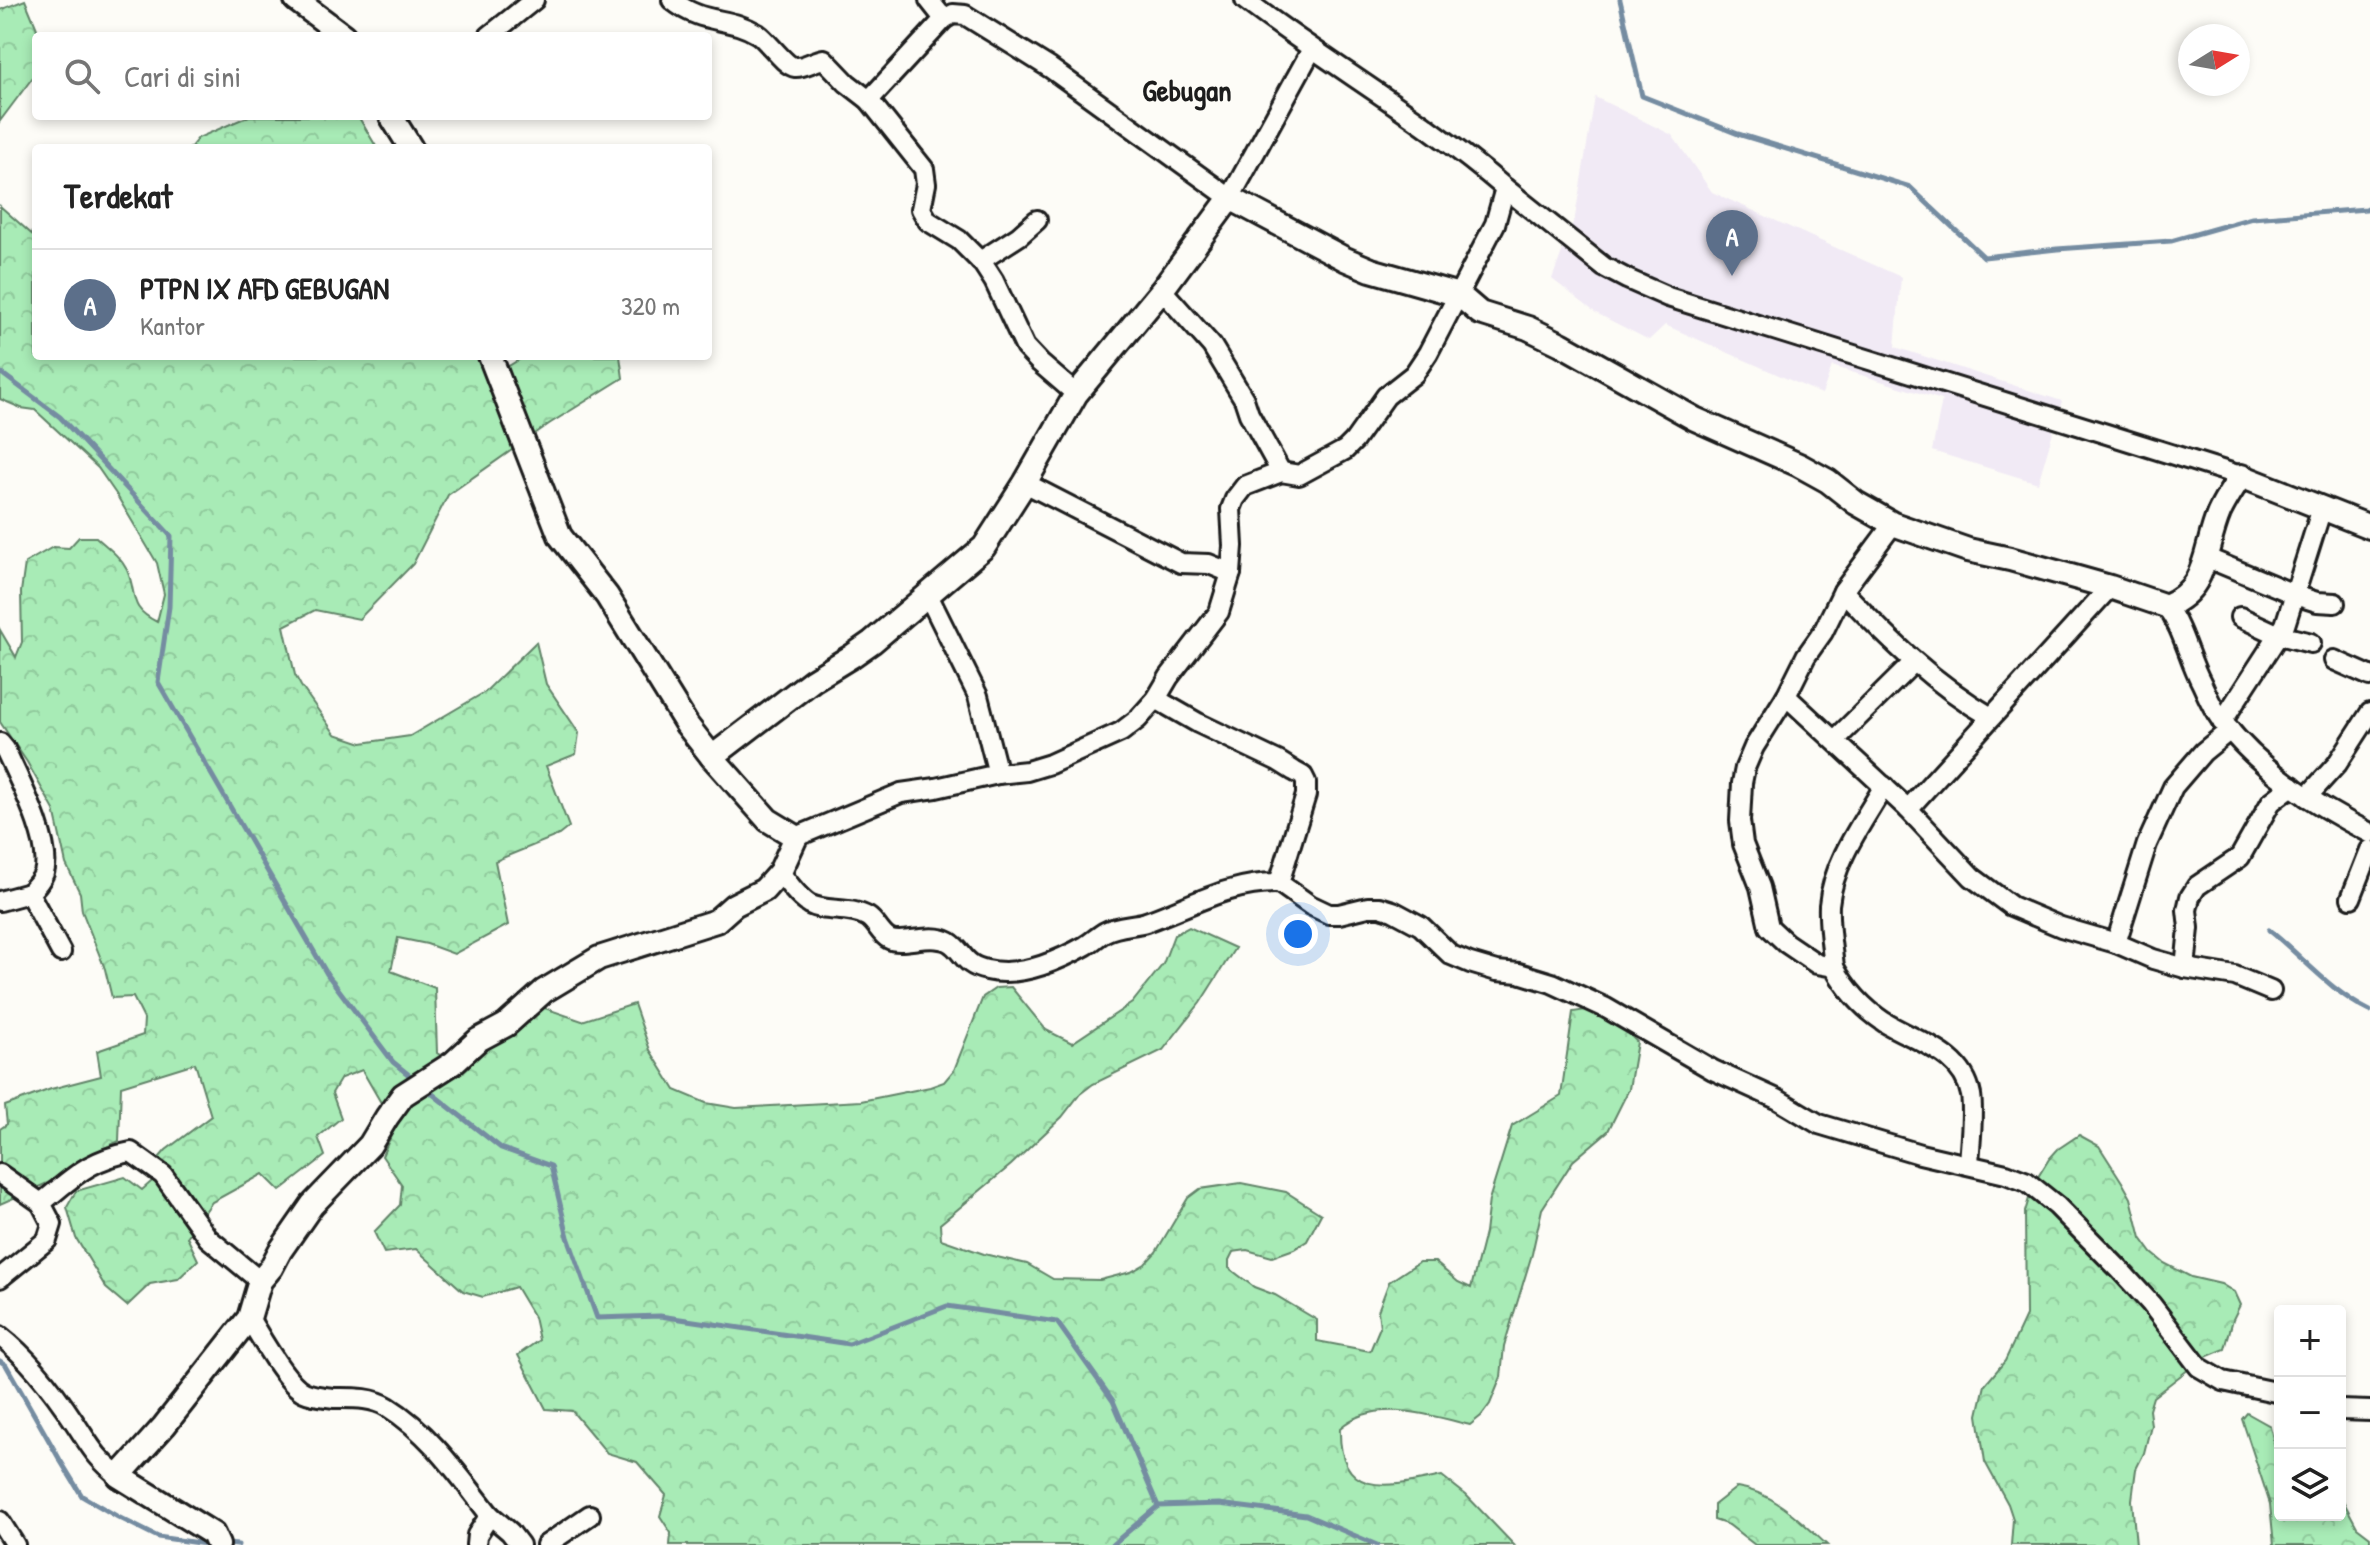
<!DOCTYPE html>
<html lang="id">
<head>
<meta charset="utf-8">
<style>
  :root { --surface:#fff; --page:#f2f2f2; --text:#222; --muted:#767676; --line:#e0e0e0; --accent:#c8321e }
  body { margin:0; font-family:"Patrick Hand",sans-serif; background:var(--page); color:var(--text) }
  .controls { position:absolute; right:24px; bottom:24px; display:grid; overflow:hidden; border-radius:8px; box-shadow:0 4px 12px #0003 }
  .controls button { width:72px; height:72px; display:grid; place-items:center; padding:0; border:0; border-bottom:2px solid var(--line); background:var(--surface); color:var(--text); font:40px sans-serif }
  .compass { position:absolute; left:2178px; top:24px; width:72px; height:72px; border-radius:50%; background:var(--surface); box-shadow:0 4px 12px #0003; rotate:79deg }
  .you { position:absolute; left:1298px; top:934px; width:28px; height:28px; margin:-20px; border:6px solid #fff; border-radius:50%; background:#1a73e8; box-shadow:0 0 0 12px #1a73e833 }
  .badge { display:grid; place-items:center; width:52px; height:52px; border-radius:50%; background:var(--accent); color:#fff; font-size:26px; font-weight:700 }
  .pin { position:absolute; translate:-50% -66px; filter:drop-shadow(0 2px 4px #0008) }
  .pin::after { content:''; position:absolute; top:42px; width:28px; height:24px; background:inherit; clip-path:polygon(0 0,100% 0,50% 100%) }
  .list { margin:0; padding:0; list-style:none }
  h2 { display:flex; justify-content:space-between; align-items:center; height:104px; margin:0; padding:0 32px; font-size:34px }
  h2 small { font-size:26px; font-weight:400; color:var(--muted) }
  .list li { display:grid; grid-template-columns:52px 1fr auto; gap:24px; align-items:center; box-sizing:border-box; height:112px; padding:0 32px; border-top:2px solid var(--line) }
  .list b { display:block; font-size:30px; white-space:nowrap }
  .list p { margin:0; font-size:26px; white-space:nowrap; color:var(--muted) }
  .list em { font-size:26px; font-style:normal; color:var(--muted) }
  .icon { flex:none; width:44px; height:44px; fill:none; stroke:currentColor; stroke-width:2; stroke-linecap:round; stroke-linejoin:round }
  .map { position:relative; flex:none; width:2370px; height:1545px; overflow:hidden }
  .search { position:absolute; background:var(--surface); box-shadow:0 4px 12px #0003; left:32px; top:32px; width:680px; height:88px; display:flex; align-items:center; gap:20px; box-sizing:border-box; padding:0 28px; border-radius:8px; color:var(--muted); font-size:30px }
  .panel { position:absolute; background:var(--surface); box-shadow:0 4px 12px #0003; left:32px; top:144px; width:680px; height:216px; border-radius:8px }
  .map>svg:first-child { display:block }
</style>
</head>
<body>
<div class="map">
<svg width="2370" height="1545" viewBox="0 0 2370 1545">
  <defs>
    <pattern id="forest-crowns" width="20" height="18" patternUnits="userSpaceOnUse" patternTransform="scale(2)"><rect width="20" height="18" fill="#a8ebb6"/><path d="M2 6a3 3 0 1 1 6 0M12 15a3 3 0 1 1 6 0" fill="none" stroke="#90c99c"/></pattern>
  </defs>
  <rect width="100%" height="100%" fill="#fdfcf7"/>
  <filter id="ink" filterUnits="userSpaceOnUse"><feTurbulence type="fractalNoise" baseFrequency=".0125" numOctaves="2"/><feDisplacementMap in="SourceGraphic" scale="16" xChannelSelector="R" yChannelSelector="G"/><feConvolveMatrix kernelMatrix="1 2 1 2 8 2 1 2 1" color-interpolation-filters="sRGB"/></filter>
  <g filter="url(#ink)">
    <polygon fill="#f1eaf5" points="1595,97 1672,135 1712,192 1901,277 1895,347 2062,401 2038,483 1932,451 1942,400 1832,366 1822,394 1665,325 1649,340 1596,313 1552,279 1575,217"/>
    <g fill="url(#forest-crowns)" stroke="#628469" stroke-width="2">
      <polygon points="25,0 40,36 36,36 36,73 0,121 0,10"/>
      <polygon points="249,116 358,116 377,148 190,148 198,138"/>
      <path d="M0,206L36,238V356H502L507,367L525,356H620L623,378L549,424L448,495L413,564L359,619L315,610L284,626L295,675L301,686L335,734L362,743L410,736L485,692L536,642L546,684L579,733L576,754L546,766L569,827L559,835L495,861L508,925L454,954L427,944L398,938L391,971L435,988L437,1053L458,1067L539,1006L582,1021L634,1004L650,1050L675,1090L706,1103L736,1108L861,1101L930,1087L944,1082L954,1070L983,997L996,988L1011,987L1046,1030L1072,1043L1132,1003L1163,964L1174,935L1189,927L1235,948L1200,1003L1163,1050L1093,1084L1080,1094L1062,1117L1011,1165L940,1224L941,1239L984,1254L1027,1264L1053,1279L1100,1280L1131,1272L1145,1264L1156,1252L1188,1198L1200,1189L1241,1183L1286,1192L1321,1214L1307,1241L1294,1249L1272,1257L1247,1250L1233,1252L1229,1260V1268L1254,1287L1275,1295L1317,1320V1341L1370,1351L1380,1327L1378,1311L1389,1282L1419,1262H1435L1458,1282L1471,1288L1485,1233L1489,1200L1512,1126L1561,1096L1573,1012L1592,1009L1623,1028L1637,1042L1629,1089L1608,1131L1573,1161L1542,1209L1532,1254L1504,1346L1501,1377L1490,1404L1481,1416L1470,1425C1430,1415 1374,1397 1340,1428C1338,1502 1392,1486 1442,1476L1466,1495L1514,1545H670L671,1533L660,1516L666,1495L637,1462L607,1453L572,1411L546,1409L518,1355L539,1340L534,1317L516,1287L483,1297L463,1291L416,1249L384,1253L374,1232L400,1205L402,1185L382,1156L395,1127L362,1070L341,1078L332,1093L341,1118L318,1137L325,1156L280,1191L263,1174L212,1202L187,1237L198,1260L178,1279L150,1284L127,1306L106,1288L76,1238L67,1207L76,1191L125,1177L142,1190L168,1167L159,1158L166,1150L211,1116L195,1063L121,1086L119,1141L90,1155L52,1181L0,1204V1129L7,1124L5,1106L51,1089L101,1076L97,1051L143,1035L144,1019L133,997L112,998L105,969L82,911L80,893L66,864L54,810L27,762L0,722V630L16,657L22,642L21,592L25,563L53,547L69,548L79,537H96C107,547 120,556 127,570C138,595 127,607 157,622L164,594L157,563L116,494L98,468L35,410L21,408L0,399Z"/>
      <polygon points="2079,1135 2099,1146 2122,1182 2131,1198 2141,1238 2152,1253 2164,1263 2191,1277 2221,1284 2234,1292 2240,1305 2233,1319 2225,1349 2203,1358 2153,1397 2149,1410 2151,1425 2144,1453 2136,1469 2134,1484 2132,1500 2136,1545 2011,1545 2013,1519 2008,1504 1985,1462 1978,1415 1985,1385 2005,1361 2026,1316 2025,1212 2033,1185 2049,1159 2058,1149"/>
      <polygon points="2247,1413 2270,1426 2280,1469 2280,1515 2340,1515 2340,1495 2357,1527 2370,1537 2370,1545 2274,1545 2270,1504 2242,1419"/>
      <path d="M1737,1487C1773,1492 1801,1521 1827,1545H1755L1729,1525L1714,1520V1505Z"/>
    </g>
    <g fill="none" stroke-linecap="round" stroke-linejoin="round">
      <g stroke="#748ca1" stroke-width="5">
        <polyline points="1620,0 1642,96 1738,134 1910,187 1984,257 2057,249 2171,241 2252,218 2366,209 2370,207"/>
        <polyline points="0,372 60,417 171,536 169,607 158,682 327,974 393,1062 414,1079"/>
        <path d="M2269,930C2303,957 2330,991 2370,1011"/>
        <polyline points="425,1088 501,1148 551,1166 568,1237 597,1318 660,1316 849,1344 947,1306 1057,1322 1113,1401 1158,1506"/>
        <polyline points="0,1361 6,1365 60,1460 82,1496 118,1517 158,1537 212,1545"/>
        <polyline points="226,1544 238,1545"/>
        <polyline points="1112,1545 1158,1506 1219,1504 1306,1515 1377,1545"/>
      </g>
      <defs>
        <g id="minor">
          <path d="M672,0C702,25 729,16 758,34C768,41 785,66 795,67C804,68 815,60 824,59L847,83L869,100L924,169L926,184L921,209L928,221L959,240L983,264L994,281L1025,347L1040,363L1076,394"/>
          <polyline points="929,0 944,19"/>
          <polyline points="489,36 534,0"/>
          <polyline points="869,100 944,19 953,14 965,15 1050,68 1230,198 1312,49"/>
          <polyline points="1505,188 1604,267 1627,279 1668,297 2241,476"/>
          <polyline points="980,261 1019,236 1037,220"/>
          <polyline points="1162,290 1212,346 1244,399 1249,414 1281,472"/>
          <polyline points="1025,483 1181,563 1209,564 1231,573"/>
          <path d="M1893,524L1843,591L1823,632L1806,656L1786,696L1754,747L1745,768L1742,783L1740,821L1743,844L1760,887L1769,927L1786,943L1817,964L1834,967C1846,989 1863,1008 1884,1022C1916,1042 1963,1052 1971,1095C1974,1114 1970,1144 1969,1164"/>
          <polyline points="2205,557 2301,597 2317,602 2335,603"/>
          <path d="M1843,591C1888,639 1934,684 1991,717"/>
          <polyline points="927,593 978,696 998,774"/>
          <path d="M2166,606C2184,630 2188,658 2202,684C2208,697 2214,712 2223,722C2262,771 2315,805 2370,833"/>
          <polyline points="2240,617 2279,635 2311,643"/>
          <polyline points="2334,660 2370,676"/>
          <polyline points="1786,696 1908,809 1972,877 2011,906 2061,927 2116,943 2153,959 2185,968"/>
          <polyline points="1156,699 1198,723 1278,761 1294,771 1303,776 1306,782 1306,795 1279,883 1310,905 1329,914 1339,914 1368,907 1380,907 1393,911 1421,926 1451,955 1470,963 1497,971 1519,973 1552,983 1606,1008 1713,1070 1777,1099 1819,1124 1920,1154 2006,1174 2027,1182 2057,1206 2120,1270 2151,1304 2199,1367 2223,1381 2280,1393"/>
          <polyline points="2222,722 2285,625 2322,508"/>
          <polyline points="1835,740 1914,662"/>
          <path d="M0,743L5,749C18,778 53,843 44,873C41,881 35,887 29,893"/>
          <polyline points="2307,797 2337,764 2370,713"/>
          <polyline points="1908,809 2110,587"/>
          <path d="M796,837L901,793L936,788L998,774L1027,771L1050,764L1121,732L1138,719L1156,699L1169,677L1219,612L1231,573L1233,546L1231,509L1235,499L1245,486L1281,472L1299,475L1345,450L1354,441L1386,396L1414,374L1428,353L1495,224L1505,188C1424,118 1330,65 1245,0"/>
          <path d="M780,872C788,883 798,897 809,904C825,913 849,906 868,917C876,922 880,934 889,939C902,946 930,932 949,942C964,951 962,965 987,970C1019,978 1058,961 1085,946C1092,942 1098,936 1105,932C1118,925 1133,926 1146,922C1191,906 1230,882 1279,883"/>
          <polyline points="2351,898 2370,850"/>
          <polyline points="0,901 29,893 61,952"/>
          <polyline points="2116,943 2147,844 2173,787 2203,752 2230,730"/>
          <path d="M1834,967C1832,947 1828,926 1829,905C1833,862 1863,822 1884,786"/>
          <polyline points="2271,991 2235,976 2185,968 2189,928 2187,910 2190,897 2197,886 2240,857 2271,802 2292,786"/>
          <path d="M0,1174L41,1203C74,1177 88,1160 131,1152L163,1175L208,1238L260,1281"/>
          <polyline points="0,1278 47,1240 52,1224 41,1203"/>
          <path d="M249,1318C260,1336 286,1384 304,1392C312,1396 325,1397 334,1398C353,1398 372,1397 388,1407C430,1433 460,1477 490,1515L477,1535L476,1545"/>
          <path d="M0,1336C30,1359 54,1391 75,1423C91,1447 95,1457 119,1476"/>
          <polyline points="2340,1410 2370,1411"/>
          <polyline points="490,1515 510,1532 520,1545"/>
          <polyline points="0,1521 15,1545"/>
          <polyline points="546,1545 590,1515"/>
        </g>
        <g id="tertiary">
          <polyline points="296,0 344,36"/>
          <polyline points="391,116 411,148"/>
          <path d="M490,356L560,536L607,596L687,725L712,757L813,680L852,656L872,642L984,547L1025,483L1076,394L1162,290L1230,198L1345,259L1371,270L1459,295L1480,313L1528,328L1561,344L1695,419L1799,465L1828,481L1856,503L1893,524L1968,550L2010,559L2110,587L2166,606C2209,588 2203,551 2219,513C2225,500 2233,488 2241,476L2370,527"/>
          <polyline points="218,1545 213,1534 119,1476 164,1426 249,1318 260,1281 271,1268 280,1251 312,1205 370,1145 387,1117 403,1095 453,1063 478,1040 506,1025 544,991 599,958 716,921 734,905 764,890 780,872 796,837 768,820 712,757"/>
        </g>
      </defs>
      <use href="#minor" stroke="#1c1c1c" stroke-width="24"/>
      <use href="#tertiary" stroke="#1c1c1c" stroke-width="28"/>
      <use href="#minor" stroke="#fdfcf7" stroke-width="18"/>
      <use href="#tertiary" stroke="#fdfcf7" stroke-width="22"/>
    </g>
  </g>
  <g text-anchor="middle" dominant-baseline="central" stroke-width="7" stroke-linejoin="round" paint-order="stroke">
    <g font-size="30" font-weight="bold" fill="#1c1c1c" stroke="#fdfcf7">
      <text x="1187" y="90">Gebugan</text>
    </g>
  </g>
</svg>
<div class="controls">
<button>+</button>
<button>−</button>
<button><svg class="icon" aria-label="layers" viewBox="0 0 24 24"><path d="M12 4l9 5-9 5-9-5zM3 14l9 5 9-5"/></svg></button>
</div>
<svg class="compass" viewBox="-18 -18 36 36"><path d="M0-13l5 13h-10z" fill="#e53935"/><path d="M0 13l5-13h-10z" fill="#767676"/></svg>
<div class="you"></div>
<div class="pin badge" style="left:1732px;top:276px;background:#5c6f8a">A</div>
<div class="search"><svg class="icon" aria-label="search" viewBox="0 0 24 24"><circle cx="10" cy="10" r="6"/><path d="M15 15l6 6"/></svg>Cari di sini</div>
<section class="panel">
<h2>Terdekat<small></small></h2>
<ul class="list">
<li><span class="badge" style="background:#5c6f8a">A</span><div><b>PTPN IX AFD GEBUGAN</b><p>Kantor</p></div><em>320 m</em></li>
</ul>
</section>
</div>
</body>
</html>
